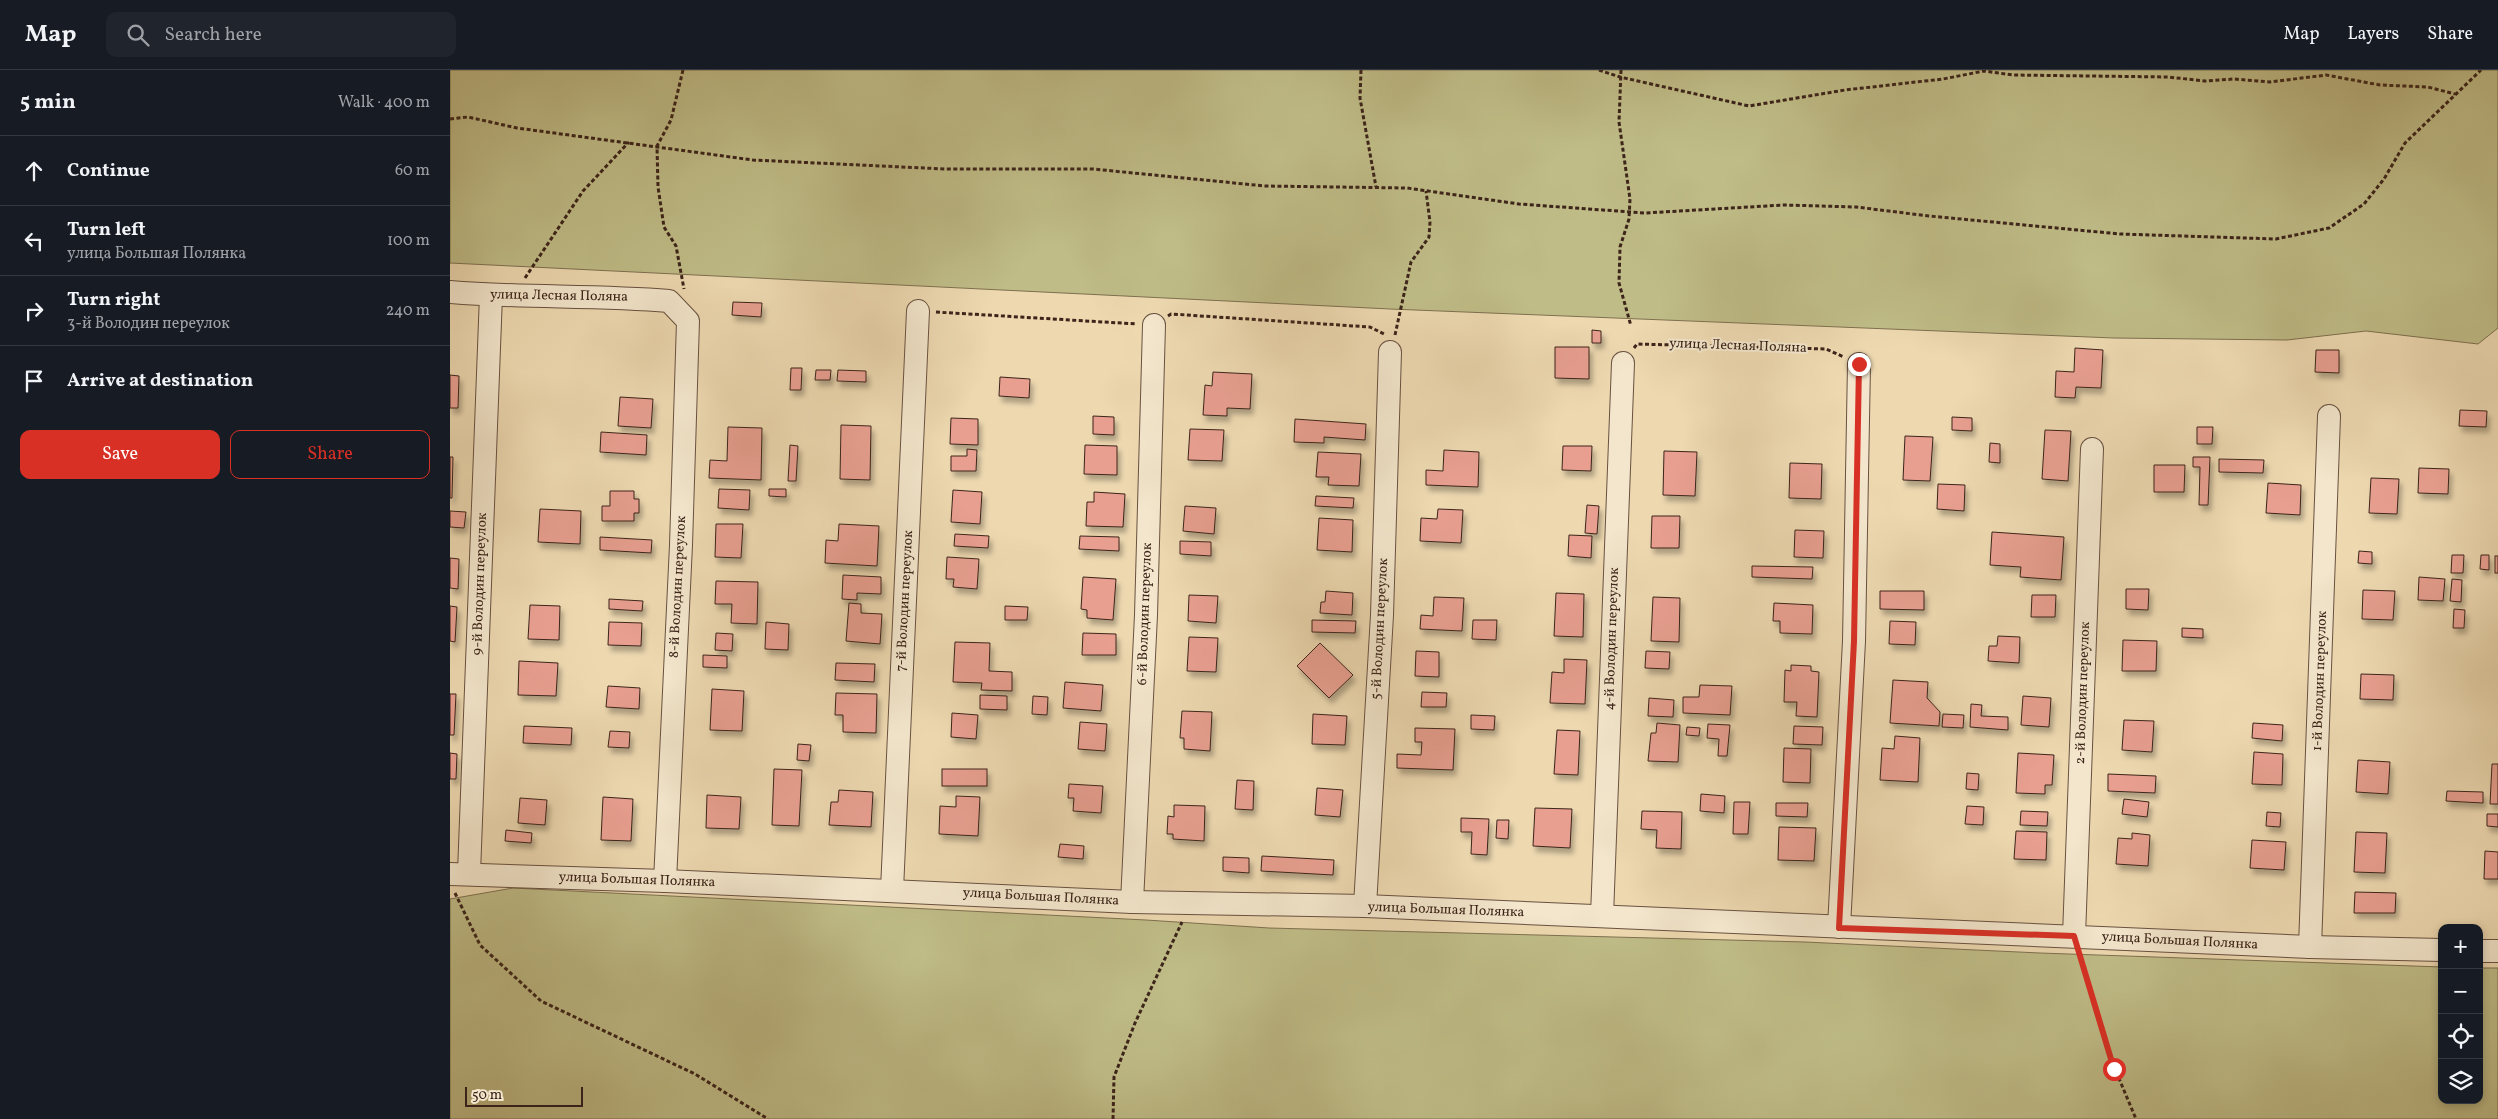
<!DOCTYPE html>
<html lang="en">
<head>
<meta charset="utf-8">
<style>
  :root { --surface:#171b24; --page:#20242c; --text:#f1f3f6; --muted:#9ea1a6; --line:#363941; --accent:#d93025 }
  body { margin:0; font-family:Vollkorn,serif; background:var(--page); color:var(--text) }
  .controls { position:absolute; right:15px; bottom:15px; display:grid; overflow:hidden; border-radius:10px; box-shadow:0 2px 8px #0003 }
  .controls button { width:45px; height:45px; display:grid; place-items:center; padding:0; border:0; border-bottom:1px solid var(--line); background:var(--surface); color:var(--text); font:25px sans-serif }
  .scale { position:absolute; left:15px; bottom:12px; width:118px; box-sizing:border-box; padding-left:5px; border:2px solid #3c241a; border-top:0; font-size:14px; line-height:18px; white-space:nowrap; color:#3c241a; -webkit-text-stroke:4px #f3e6cc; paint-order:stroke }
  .stop { position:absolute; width:15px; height:15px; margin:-11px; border:4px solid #d93025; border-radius:50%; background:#fff }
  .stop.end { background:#d93025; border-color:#fff; box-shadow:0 1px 5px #0008 }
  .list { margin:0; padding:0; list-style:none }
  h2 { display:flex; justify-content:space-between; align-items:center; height:65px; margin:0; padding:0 20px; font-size:21px }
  h2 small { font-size:16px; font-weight:400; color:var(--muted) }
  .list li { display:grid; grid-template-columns:32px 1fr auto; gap:15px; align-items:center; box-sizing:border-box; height:70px; padding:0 20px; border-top:1px solid var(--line) }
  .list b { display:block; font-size:19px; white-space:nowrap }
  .list p { margin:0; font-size:16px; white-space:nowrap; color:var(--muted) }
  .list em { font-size:16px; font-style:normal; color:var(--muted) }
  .actions { display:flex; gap:10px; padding:15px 20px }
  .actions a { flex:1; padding:11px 0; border:1px solid var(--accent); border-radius:10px; text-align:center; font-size:18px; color:var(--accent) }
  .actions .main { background:var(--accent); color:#fff }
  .icon { flex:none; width:28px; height:28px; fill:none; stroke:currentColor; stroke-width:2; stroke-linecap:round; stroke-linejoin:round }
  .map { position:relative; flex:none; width:2048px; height:1049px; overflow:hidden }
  header { display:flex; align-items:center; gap:30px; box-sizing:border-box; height:70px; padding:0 25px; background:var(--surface); border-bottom:1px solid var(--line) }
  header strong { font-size:24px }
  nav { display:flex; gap:28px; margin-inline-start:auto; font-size:18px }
  .search { width:350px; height:45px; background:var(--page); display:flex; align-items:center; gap:12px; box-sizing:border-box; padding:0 18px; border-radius:10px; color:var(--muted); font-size:19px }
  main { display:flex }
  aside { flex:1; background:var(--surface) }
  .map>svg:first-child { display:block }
</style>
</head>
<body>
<header>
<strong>Map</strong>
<div class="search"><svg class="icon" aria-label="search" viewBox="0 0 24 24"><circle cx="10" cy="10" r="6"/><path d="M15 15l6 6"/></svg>Search here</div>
<nav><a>Map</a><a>Layers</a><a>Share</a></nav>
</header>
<main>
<aside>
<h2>5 min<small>Walk · 400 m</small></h2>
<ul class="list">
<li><svg class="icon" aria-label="ahead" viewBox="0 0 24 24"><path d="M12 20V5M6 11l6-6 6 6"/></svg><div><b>Continue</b></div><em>60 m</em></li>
<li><svg class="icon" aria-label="left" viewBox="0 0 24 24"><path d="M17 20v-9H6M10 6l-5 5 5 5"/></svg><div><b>Turn left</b><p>улица Большая Полянка</p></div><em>100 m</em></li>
<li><svg class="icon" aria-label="right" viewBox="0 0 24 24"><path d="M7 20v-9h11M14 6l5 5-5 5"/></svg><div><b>Turn right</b><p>3-й Володин переулок</p></div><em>240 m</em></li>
<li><svg class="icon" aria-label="arrive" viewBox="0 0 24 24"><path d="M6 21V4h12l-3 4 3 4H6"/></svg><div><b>Arrive at destination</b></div></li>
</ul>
<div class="actions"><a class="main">Save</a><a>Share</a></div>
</aside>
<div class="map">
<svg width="2048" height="1049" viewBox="0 0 2048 1049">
  <defs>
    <filter id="shadow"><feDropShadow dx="3" dy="5.5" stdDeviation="2.5" flood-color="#0004"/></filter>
  </defs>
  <rect width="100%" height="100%" fill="#edd8b0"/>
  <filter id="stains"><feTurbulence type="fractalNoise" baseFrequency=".004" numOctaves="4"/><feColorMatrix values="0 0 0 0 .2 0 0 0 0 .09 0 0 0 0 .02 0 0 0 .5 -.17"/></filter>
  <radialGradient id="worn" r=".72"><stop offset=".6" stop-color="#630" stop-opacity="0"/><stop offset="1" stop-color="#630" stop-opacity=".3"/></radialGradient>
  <g fill="#bfbc87" stroke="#7e7050">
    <polygon points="0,0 2048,0 2048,258 2028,274 1916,261 1837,270 1664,268 940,239 0,193"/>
    <polygon points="63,818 696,850 819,858 1355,872 1590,883 1992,897 1992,1030 2029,1030 2029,898 2048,898 2048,1049 0,1049 0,829"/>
  </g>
  <g fill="#e89f90" stroke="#3c241a" filter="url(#shadow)">
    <polygon points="283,232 312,233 311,247 282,245"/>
    <polygon points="1142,260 1151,261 1151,273 1142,273"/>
    <polygon points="1105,277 1139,277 1139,309 1105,308"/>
    <polygon points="1625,278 1653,280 1651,318 1626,317 1625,328 1605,327 1606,301 1624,302"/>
    <polygon points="1866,280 1889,280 1889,303 1865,302"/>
    <polygon points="341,298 352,298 351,320 340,320"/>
    <polygon points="366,300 381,300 380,310 365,310"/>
    <polygon points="388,300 416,301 416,312 387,311"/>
    <polygon points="763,302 802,304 800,339 777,338 777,346 753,345 755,315 762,316"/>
    <polygon points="0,305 9,306 8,338 0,338"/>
    <polygon points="550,307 580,309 579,328 549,326"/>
    <polygon points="170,327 203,329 201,358 168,356"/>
    <polygon points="2010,340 2037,341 2036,357 2009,356"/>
    <polygon points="643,346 664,347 664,365 643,364"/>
    <polygon points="1502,347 1522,348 1522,361 1502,360"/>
    <polygon points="501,348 528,349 528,375 500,374"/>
    <polygon points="845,349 916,354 915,370 874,367 874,373 844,372"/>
    <polygon points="391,355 421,356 420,410 390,409"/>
    <polygon points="278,357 312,358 311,410 259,408 260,390 277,391"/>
    <polygon points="1747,357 1763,357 1762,374 1747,374"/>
    <polygon points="740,359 774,360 772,391 738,390"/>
    <polygon points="1595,360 1621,361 1618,411 1592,409"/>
    <polygon points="151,362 197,365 196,385 150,382"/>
    <polygon points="1455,366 1483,367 1480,411 1453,410"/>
    <polygon points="1540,373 1550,374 1550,393 1539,392"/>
    <polygon points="340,375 348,376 346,411 338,411"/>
    <polygon points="635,375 667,376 667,405 634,404"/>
    <polygon points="1113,376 1142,376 1141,401 1112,400"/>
    <polygon points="517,379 527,380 526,401 501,401 501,386 517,386"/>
    <polygon points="994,380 1029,382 1028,417 976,415 976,400 993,401"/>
    <polygon points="1214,381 1247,382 1245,426 1213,425"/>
    <polygon points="868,382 911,384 909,416 878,415 879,407 866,407"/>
    <polygon points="0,387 3,387 2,428 0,428"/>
    <polygon points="1743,387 1760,387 1758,435 1749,435 1750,397 1743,397"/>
    <polygon points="1769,389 1814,390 1813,403 1769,402"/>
    <polygon points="1340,393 1372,394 1371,429 1339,428"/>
    <polygon points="1704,395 1735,395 1734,422 1704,422"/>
    <polygon points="1969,398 1999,399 1998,424 1968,423"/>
    <polygon points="1921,408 1949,409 1947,444 1919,443"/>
    <polygon points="1818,413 1851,415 1850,445 1816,443"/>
    <polygon points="1488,414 1515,415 1514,441 1487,439"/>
    <polygon points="269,419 300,420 299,440 268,438"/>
    <polygon points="319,419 336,419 336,427 319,426"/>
    <polygon points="503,420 532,422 530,454 501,452"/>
    <polygon points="160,421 184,421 184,429 189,429 189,443 184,443 184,451 152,451 152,436 160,436"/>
    <polygon points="644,422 675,424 673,457 636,456 637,432 644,432"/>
    <polygon points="866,426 904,428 903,438 865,436"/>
    <polygon points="1137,435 1149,436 1147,464 1135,463"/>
    <polygon points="735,436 766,438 764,464 733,461"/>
    <polygon points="90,439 131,441 130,474 88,472"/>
    <polygon points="988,439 1013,440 1011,473 970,471 971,448 987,449"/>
    <polygon points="0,441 16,442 14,458 0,457"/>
    <polygon points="1202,446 1230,446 1229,478 1201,478"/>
    <polygon points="869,448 903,450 902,482 867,480"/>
    <polygon points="266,454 293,454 291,488 265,487"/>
    <polygon points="389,454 429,456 427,496 375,493 376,470 388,471"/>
    <polygon points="1345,460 1374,461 1373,488 1344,487"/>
    <polygon points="1542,462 1614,467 1611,510 1570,507 1571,497 1540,495"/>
    <polygon points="505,464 539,466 538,478 504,476"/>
    <polygon points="1119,465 1142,466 1141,488 1118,486"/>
    <polygon points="630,466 669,467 669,481 629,479"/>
    <polygon points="150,467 202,470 201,483 150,480"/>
    <polygon points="730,471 761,472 761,486 730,484"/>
    <polygon points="1909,481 1922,482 1922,494 1908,493"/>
    <polygon points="2002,485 2014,485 2013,503 2001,503"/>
    <polygon points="2031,485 2039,485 2039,500 2030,499"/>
    <rect x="2045" y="486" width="3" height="17"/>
    <polygon points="497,487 529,489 527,519 503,517 504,509 496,509"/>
    <polygon points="0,488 9,489 8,519 0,518"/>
    <polygon points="1302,496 1363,497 1362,509 1302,507"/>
    <polygon points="393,505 431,507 431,524 407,523 407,530 392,529"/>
    <polygon points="633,507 666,509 663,550 637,548 637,540 631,539"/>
    <polygon points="1969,507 1995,509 1993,531 1968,530"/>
    <polygon points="2002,509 2012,510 2011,532 2000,531"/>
    <polygon points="266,511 308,512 307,554 281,553 282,534 265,534"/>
    <polygon points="1676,519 1699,519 1698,540 1676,539"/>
    <polygon points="1913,520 1945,521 1943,550 1912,549"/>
    <polygon points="876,521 903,523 902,545 870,543 871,532 875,532"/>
    <polygon points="1430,521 1474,521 1474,540 1430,539"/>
    <polygon points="1106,523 1134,524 1133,567 1104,566"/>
    <polygon points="739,525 768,526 766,553 738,551"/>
    <polygon points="1582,525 1606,525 1605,547 1581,547"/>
    <polygon points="984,527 1014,528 1012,561 970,559 971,545 983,546"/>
    <polygon points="1203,527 1230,528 1229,572 1201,571"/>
    <polygon points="159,529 193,531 192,541 159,539"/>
    <polygon points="399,533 411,534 411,543 432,544 430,574 396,571"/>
    <polygon points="1324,533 1363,535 1362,564 1330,563 1330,551 1323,551"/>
    <polygon points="80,535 110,536 109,570 78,569"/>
    <polygon points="0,536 7,537 5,572 0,571"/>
    <polygon points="555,536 578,537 577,550 555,550"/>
    <polygon points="2004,539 2015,540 2014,558 2003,558"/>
    <polygon points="862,550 906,551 905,563 862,562"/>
    <polygon points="1023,550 1047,550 1046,570 1022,569"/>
    <polygon points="1440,551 1466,552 1465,575 1439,574"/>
    <polygon points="159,552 192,553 191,576 158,575"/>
    <polygon points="316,552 339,554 338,580 315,579"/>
    <polygon points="1732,558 1753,559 1753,568 1732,567"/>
    <polygon points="266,563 283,564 282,581 265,580"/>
    <polygon points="633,563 666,564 666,585 632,585"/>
    <polygon points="1548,566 1570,567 1569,593 1538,591 1539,576 1547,576"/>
    <polygon points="739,567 768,568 766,602 737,601"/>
    <polygon points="1673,570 1707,571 1706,601 1672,601"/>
    <polygon points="505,572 540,573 539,601 562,602 562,621 531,620 532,613 503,612"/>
    <polygon points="870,573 903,605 879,628 847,596"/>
    <polygon points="966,581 989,582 989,607 965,606"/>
    <polygon points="1196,581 1220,582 1219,599 1195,598"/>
    <polygon points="253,585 277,586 277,598 253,597"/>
    <polygon points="1114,589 1137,590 1135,634 1100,633 1102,602 1114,603"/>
    <polygon points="69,591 108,593 106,626 68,625"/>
    <polygon points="386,593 425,594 424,612 385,610"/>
    <polygon points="1341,595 1361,596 1361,601 1369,602 1367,647 1346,646 1347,632 1334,632 1335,600 1341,601"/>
    <polygon points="1911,604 1944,605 1943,630 1910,629"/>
    <polygon points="1443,610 1478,612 1477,628 1490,642 1489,656 1440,653"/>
    <polygon points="615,612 653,615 651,641 613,638"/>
    <polygon points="1250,615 1282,616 1280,645 1233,643 1233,627 1249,627"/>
    <polygon points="158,616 190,618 189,639 156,637"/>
    <polygon points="262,619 294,621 292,661 260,660"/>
    <polygon points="972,622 997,623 996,637 971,637"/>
    <polygon points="386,623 427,624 426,663 393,662 393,645 385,645"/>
    <polygon points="0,624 6,624 4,665 0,665"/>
    <polygon points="530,625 557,626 557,640 530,639"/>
    <polygon points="583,626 598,627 597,645 582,644"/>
    <polygon points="1573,626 1601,628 1599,657 1571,655"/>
    <polygon points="1199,628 1224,630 1223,647 1198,646"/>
    <polygon points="1521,634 1532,635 1531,646 1558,647 1558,660 1520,657"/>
    <polygon points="732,641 762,642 760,681 734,679 734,668 730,668"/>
    <polygon points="502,643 528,645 526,669 501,667"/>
    <polygon points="863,644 897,646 895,675 862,674"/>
    <polygon points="1493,644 1514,645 1513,658 1492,657"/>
    <polygon points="1021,645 1045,646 1044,660 1021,659"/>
    <polygon points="1674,650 1704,651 1702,682 1672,680"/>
    <polygon points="630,652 657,654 655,681 628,679"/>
    <polygon points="1207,653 1230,655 1228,692 1198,691 1201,663 1206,663"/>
    <polygon points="1803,653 1833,655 1832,671 1802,668"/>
    <polygon points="1258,654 1280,655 1277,686 1268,686 1269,669 1257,668"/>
    <polygon points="74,656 122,658 121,675 73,673"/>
    <polygon points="1344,656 1373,657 1372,675 1343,674"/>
    <polygon points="1237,657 1250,658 1249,666 1236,665"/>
    <polygon points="965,658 1005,659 1003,700 947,698 947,684 971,685 972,672 965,672"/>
    <polygon points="1107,660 1130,661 1128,705 1104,704"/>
    <polygon points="160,661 180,662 179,678 158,677"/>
    <polygon points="1445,666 1470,668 1468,712 1430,710 1432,678 1444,679"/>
    <polygon points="348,674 361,675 359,691 347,690"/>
    <polygon points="1334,678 1361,679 1360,713 1333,712"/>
    <polygon points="1804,682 1833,684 1832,715 1802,714"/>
    <polygon points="0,683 7,684 6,709 0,709"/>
    <polygon points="1568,683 1604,685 1602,715 1595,715 1595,724 1566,723"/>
    <polygon points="1908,690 1940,692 1938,724 1906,722"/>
    <polygon points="2042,694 2048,694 2048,734 2040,734"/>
    <polygon points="324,699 352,700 349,756 322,755"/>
    <rect x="492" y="699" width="45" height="17"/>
    <polygon points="1517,703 1529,704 1528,720 1516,719"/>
    <polygon points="1658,704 1706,706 1705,723 1658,721"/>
    <polygon points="787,710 804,711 803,740 785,739"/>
    <polygon points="619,714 653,716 651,743 623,741 624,728 618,728"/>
    <polygon points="867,718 893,720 890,747 865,745"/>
    <polygon points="389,720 423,722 421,757 379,755 381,732 388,732"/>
    <polygon points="1997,721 2033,722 2033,733 1996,731"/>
    <polygon points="1251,724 1275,726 1274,743 1250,741"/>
    <polygon points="257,725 291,727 289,759 256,758"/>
    <polygon points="506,726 530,727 528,766 489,764 490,736 506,737"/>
    <polygon points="153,727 183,729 181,771 151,770"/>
    <polygon points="70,728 97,730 95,755 68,753"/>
    <polygon points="1674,729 1699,732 1697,747 1672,744"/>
    <polygon points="1284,732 1300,732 1298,764 1283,764"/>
    <polygon points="1326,733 1358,733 1357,747 1326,746"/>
    <polygon points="724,735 755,736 754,771 723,769 723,764 717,764 718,746 724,747"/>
    <polygon points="1517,736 1534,737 1533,755 1515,754"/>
    <polygon points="1085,738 1122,739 1120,778 1083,776"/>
    <polygon points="1192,741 1232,742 1231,779 1206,778 1207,760 1191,759"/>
    <polygon points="1571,741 1598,742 1597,756 1570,755"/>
    <polygon points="1817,742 1831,743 1830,757 1816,756"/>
    <polygon points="2037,744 2048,744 2048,757 2037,756"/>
    <polygon points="1011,748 1039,749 1037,785 1021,784 1022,762 1011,762"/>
    <polygon points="1047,750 1059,750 1058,769 1046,768"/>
    <polygon points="1329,757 1366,758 1364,791 1328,790"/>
    <polygon points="56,760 82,763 81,773 55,771"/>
    <polygon points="1566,761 1597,762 1596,790 1564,789"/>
    <polygon points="1906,762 1937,763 1935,803 1904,802"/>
    <polygon points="1682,763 1700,765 1698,796 1666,794 1668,768 1682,769"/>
    <polygon points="1802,770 1836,772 1834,800 1800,798"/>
    <polygon points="610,774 634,776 633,789 608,787"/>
    <polygon points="2035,781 2048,782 2048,809 2034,809"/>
    <polygon points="812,786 884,790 883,805 811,801"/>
    <polygon points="773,787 799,788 799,803 773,801"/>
    <polygon points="1905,822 1946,823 1945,843 1904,843"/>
  </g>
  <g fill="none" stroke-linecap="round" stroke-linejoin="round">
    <defs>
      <g id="minor">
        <path d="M0,222C73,228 146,225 219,231L238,251L231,475L215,811"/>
        <polyline points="19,803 41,225"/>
        <polyline points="0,804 215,811 682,832 915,836 1860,877 1992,880"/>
        <polyline points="442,820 468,241"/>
        <polyline points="682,832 696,545 704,255"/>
        <polyline points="915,836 932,545 940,282"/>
        <polyline points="1152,846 1173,293"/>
        <polyline points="1389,857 1404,571 1409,294"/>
        <polyline points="1624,866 1642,379"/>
        <polyline points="1860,877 1879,346"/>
        <polyline points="2029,881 2048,881"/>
      </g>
    </defs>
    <use href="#minor" stroke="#685140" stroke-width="24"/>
    <g stroke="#3c241a" stroke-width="3" stroke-dasharray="4 2.5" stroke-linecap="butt">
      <polyline points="233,0 221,50 207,76 208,117 214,157 226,176 234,219"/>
      <polyline points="911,0 910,28 926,117"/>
      <polyline points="1149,0 1170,7 1299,36 1395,20 1493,9 1534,1 1563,5 1718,7 1755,11 1784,9 1820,12 1876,5 1930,15 1978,17 2005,24"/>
      <polyline points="1171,0 1169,52 1180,129 1179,149 1170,177 1169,213 1181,256"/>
      <polyline points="0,49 18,47 67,58 303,90 495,99 643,99 815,116 957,118 1069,134 1195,143 1334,135 1406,137 1479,146 1670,164 1826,169 1879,158 1914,134 1934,109 1955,73 2031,0"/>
      <polyline points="75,208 133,121 179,72"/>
      <polyline points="486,242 687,254"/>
      <polyline points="718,246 721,244 920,257 934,264"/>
      <polyline points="945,265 961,192 979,167 980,152 976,121"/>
      <polyline points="1184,278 1187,274 1376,279 1394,287"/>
      <polyline points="5,823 30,875 91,931 245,1004 318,1049"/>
      <polyline points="1629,884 1665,999 1686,1049"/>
      <polyline points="663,1049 664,1007 685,953 732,852"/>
    </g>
    <use href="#minor" stroke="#f3e6cc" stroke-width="22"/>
  </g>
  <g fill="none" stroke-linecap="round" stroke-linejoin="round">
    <polyline stroke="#d93025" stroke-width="6" points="1409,294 1404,571 1389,858 1624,866 1664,999"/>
  </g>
  <g text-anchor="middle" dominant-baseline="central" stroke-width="4" stroke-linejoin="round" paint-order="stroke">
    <g font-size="14" fill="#3c241a" stroke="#f3e6cc">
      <text transform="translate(109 226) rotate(1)">улица Лесная Поляна</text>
      <text transform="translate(1288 276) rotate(2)">улица Лесная Поляна</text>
      <text transform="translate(30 514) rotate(-88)">9-й Володин переулок</text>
      <text transform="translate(228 517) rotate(-87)">8-й Володин переулок</text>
      <text transform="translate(455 531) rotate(-87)">7-й Володин переулок</text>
      <text transform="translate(695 544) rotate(-88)">6-й Володин переулок</text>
      <text transform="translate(930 559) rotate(-87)">5-й Володин переулок</text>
      <text transform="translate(1162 569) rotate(-88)">4-й Володин переулок</text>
      <text transform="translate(1870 611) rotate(-88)">1-й Володин переулок</text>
      <text transform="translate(1633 623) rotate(-88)">2-й Володин переулок</text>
      <text transform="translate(187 810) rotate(2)">улица Большая Полянка</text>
      <text transform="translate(591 827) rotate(3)">улица Большая Полянка</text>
      <text transform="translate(996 840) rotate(2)">улица Большая Полянка</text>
      <text transform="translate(1730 871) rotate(3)">улица Большая Полянка</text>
    </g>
  </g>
  <rect width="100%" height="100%" filter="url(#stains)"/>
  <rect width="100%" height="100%" fill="url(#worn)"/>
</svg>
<div class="controls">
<button>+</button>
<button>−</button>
<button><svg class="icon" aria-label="locate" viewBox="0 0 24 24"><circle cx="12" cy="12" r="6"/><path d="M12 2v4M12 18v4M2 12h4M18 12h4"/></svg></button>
<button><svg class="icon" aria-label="layers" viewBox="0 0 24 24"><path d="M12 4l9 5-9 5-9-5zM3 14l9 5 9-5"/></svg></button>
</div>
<div class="scale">50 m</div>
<div class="stop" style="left:1664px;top:999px"></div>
<div class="stop end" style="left:1409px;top:294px"></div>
</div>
</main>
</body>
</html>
